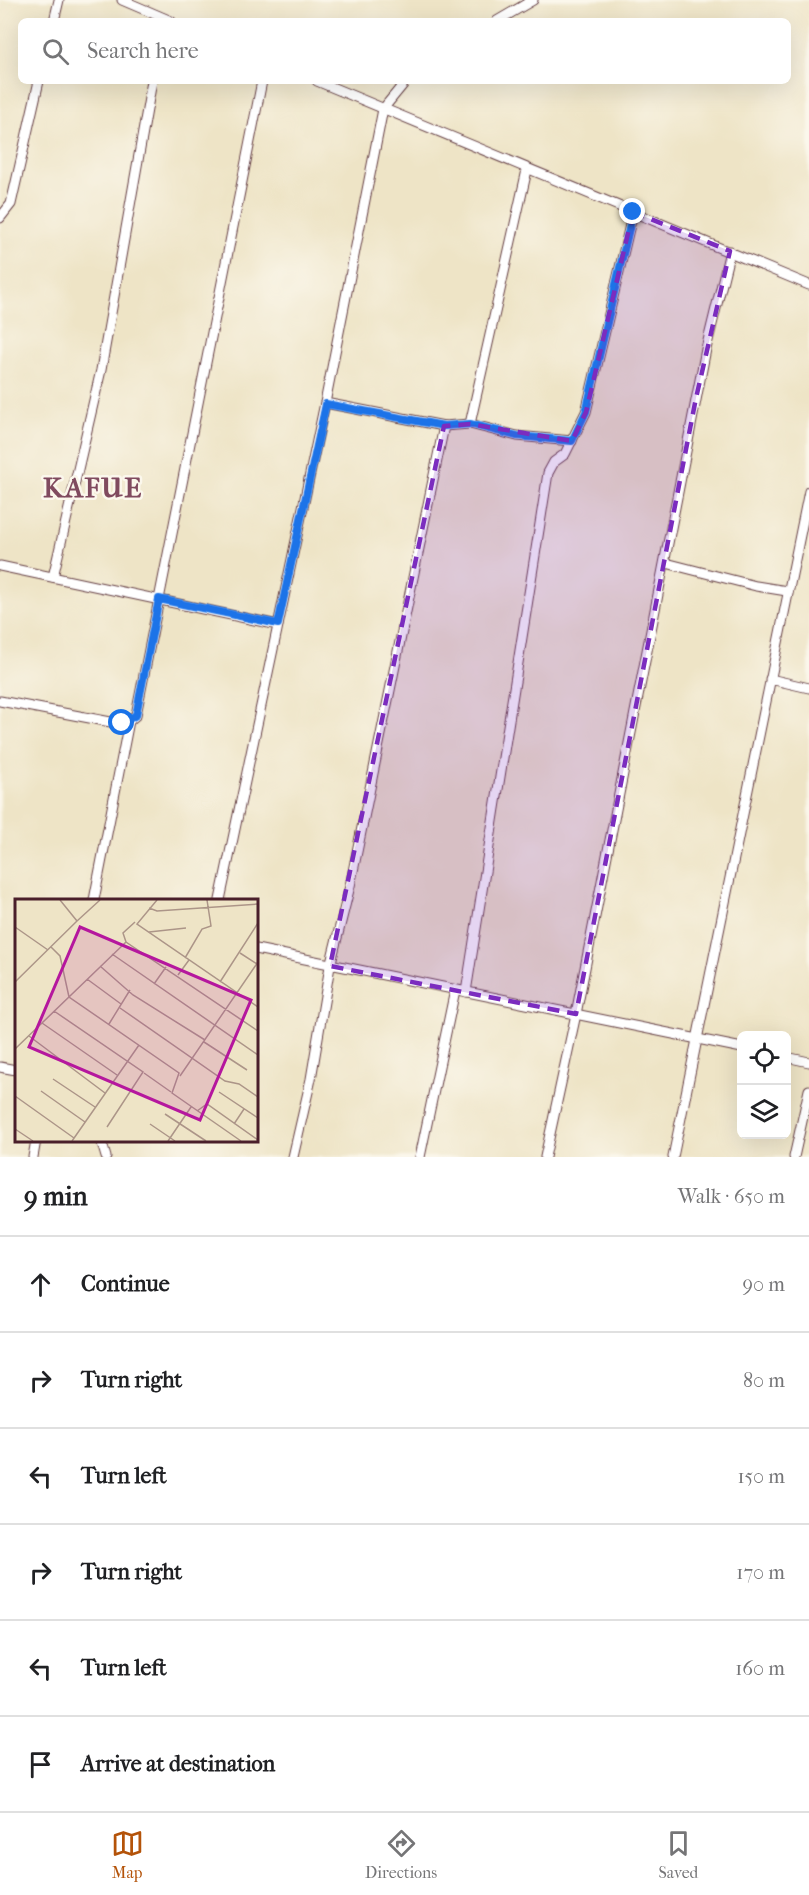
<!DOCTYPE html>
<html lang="en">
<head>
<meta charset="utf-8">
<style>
  :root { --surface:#fff; --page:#f6f6f6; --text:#202124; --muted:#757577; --line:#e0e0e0; --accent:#b45309 }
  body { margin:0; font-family:"IM FELL French Canon",serif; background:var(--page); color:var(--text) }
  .controls { position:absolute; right:18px; bottom:18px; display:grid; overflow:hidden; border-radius:9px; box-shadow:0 6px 24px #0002 }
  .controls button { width:54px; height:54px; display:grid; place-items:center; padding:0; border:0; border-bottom:2px solid var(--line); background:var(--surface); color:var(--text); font:30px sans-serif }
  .stop { position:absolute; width:18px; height:18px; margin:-14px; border:4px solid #1a73e8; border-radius:50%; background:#fff }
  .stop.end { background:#1a73e8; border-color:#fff; box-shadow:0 2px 6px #0008 }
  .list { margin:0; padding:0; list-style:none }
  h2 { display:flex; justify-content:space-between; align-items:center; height:78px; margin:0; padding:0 24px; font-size:26px }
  h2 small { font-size:20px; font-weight:400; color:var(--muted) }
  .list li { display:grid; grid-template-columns:39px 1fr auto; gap:18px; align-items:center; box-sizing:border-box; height:96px; padding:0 24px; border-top:2px solid var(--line) }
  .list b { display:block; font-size:22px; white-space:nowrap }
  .list em { font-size:20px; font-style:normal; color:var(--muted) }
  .icon { flex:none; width:33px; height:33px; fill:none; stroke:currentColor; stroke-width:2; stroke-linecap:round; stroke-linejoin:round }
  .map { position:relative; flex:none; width:809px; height:1157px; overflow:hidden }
  .search { position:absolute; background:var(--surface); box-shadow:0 6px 24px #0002; left:18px; right:18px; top:18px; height:66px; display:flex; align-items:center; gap:15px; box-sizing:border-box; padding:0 21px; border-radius:9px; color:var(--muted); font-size:22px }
  .sheet { height:654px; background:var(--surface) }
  nav { display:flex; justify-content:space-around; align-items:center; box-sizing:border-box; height:84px; border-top:2px solid var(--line); background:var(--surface); font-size:16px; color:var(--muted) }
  nav a { display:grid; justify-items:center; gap:3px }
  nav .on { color:var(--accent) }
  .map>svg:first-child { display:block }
</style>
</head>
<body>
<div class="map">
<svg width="809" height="1157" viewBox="0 0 809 1157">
  <rect width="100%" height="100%" fill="#fbf7ec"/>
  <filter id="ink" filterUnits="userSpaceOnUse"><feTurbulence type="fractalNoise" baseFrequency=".0167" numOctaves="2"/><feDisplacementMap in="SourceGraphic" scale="12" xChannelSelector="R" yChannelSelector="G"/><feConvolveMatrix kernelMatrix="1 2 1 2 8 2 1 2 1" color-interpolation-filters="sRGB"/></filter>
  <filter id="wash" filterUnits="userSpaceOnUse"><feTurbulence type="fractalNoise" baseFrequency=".008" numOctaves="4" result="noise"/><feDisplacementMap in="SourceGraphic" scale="24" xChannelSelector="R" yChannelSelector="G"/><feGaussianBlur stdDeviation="1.35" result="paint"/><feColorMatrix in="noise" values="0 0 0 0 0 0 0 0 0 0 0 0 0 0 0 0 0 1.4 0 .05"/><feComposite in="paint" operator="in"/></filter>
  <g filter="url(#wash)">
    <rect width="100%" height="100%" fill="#eee4c6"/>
  </g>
  <g filter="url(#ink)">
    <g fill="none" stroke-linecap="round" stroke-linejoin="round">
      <defs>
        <g id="minor">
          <polyline points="122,0 171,21"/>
          <polyline points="54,21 59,0"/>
          <polyline points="497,21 533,0"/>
          <polyline points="317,81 809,285"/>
          <polyline points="0,218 11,204 39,81"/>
          <polyline points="325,403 444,426 470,424 517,436 572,441"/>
          <polyline points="470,424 527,170"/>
          <polyline points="666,563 756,586 787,591"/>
          <polyline points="0,566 278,625"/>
          <polyline points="53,577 101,370 152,81"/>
          <polyline points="770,679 809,688"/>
          <polyline points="0,701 116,723 129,721 136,715 262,81"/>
          <polyline points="94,900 129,721"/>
          <polyline points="220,900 325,403 383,109 406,81"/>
          <polyline points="256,949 742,1048"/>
          <polyline points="466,992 548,473 554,462 565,454 586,412 633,212"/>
          <polyline points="786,1057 809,1062"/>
          <polyline points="0,1067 16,1070"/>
          <polyline points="101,1140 106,1157"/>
          <polyline points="33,1157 36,1140"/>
          <polyline points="293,1157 311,1079 330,966 350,886 444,426"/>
          <polyline points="420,1157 455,990"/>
          <polyline points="545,1157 576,1014 706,349 730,251"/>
          <polyline points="673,1157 809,491"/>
          <polyline points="794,1157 809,1090"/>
        </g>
      </defs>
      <use href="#minor" stroke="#633d42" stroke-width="11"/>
      <use href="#minor" stroke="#fff" stroke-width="9"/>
    </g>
  </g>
  <g fill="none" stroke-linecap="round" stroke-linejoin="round" filter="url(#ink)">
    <polyline stroke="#1a73e8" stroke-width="8" points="122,723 136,715 159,599 278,624 326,404 444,426 470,424 517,436 572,441 586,412 633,212"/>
  </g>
  <path fill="#7b2cbf" fill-opacity="0.2" stroke="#7b2cbf" stroke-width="4.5" stroke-dasharray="12 8" stroke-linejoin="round" d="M633,212L730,251L696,398L576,1014L330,966L444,426L470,424L572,441L586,412Z"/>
  <g text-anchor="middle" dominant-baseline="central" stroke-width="5" stroke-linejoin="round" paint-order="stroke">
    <g font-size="28" font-weight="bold" letter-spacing="1.5" fill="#804a5f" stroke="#fbf7ec">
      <text x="93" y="487">KAFUE</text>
    </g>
  </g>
  <g transform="translate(15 899)">
    <rect width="243" height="243" fill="#eee4c6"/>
    <path fill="none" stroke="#ac9588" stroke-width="1.5" d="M142,1L122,25L243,108M134,9L142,12L243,5M62,22L85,1M120,23L108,34L111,43L243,132M0,28L33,51M134,33L171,29M36,48L45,57L54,98L164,174L157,194L226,242M225,54L242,65M97,55L243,156M170,59L187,30L196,27L192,1M85,67L118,96L190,141M163,76L174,61M72,80L106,105M0,83L62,22L45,1M205,83L243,24M139,85L151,68M105,109L210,182L224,185L243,198M39,112L128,173L92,228M27,124L102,176M94,125L115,91M14,137L90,194M189,143L232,171M0,150L111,43M129,174L156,193M165,177L243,63M38,180L80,208M26,192L70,223M204,193L243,219M0,197L59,239M182,212L192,205L243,241M150,215L191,242M135,225L160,242M219,225L229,210M0,230L18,242M57,242L124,146M153,242L176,208"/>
    <path fill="#b5179e" fill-opacity="0.15" stroke="#b5179e" stroke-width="3" d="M65,28L236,101L185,221L14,148Z"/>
    <rect width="243" height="243" fill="none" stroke="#4a1f2b" stroke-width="3"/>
  </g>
</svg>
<div class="controls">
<button><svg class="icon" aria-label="locate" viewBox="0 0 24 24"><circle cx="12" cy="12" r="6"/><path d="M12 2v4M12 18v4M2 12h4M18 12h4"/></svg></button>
<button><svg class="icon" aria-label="layers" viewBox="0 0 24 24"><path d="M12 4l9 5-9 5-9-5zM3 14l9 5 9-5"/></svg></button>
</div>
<div class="stop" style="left:122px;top:723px"></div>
<div class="stop end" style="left:633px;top:212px"></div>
<div class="search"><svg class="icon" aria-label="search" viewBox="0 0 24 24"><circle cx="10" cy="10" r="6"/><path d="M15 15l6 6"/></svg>Search here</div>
</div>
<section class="sheet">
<h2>9 min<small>Walk · 650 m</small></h2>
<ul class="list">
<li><svg class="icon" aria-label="ahead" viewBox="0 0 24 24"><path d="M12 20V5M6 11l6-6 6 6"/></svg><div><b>Continue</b></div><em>90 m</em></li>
<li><svg class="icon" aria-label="right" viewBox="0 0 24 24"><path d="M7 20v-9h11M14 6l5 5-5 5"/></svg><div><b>Turn right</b></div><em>80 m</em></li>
<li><svg class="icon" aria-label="left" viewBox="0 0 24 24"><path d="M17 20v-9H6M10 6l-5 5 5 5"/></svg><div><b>Turn left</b></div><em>150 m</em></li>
<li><svg class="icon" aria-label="right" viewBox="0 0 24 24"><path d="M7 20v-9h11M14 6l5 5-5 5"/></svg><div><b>Turn right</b></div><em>170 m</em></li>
<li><svg class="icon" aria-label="left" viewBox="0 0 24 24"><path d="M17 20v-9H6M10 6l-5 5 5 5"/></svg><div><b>Turn left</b></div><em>160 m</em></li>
<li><svg class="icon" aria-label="arrive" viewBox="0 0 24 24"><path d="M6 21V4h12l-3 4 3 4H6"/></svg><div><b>Arrive at destination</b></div></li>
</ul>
</section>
<nav>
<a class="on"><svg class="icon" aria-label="map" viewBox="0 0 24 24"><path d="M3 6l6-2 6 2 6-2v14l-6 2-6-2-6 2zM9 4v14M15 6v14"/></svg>Map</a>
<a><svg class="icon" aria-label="directions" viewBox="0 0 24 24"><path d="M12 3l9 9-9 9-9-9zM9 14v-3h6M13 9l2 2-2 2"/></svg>Directions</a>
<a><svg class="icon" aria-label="saved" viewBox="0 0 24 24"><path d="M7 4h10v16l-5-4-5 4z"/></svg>Saved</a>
</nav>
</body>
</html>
